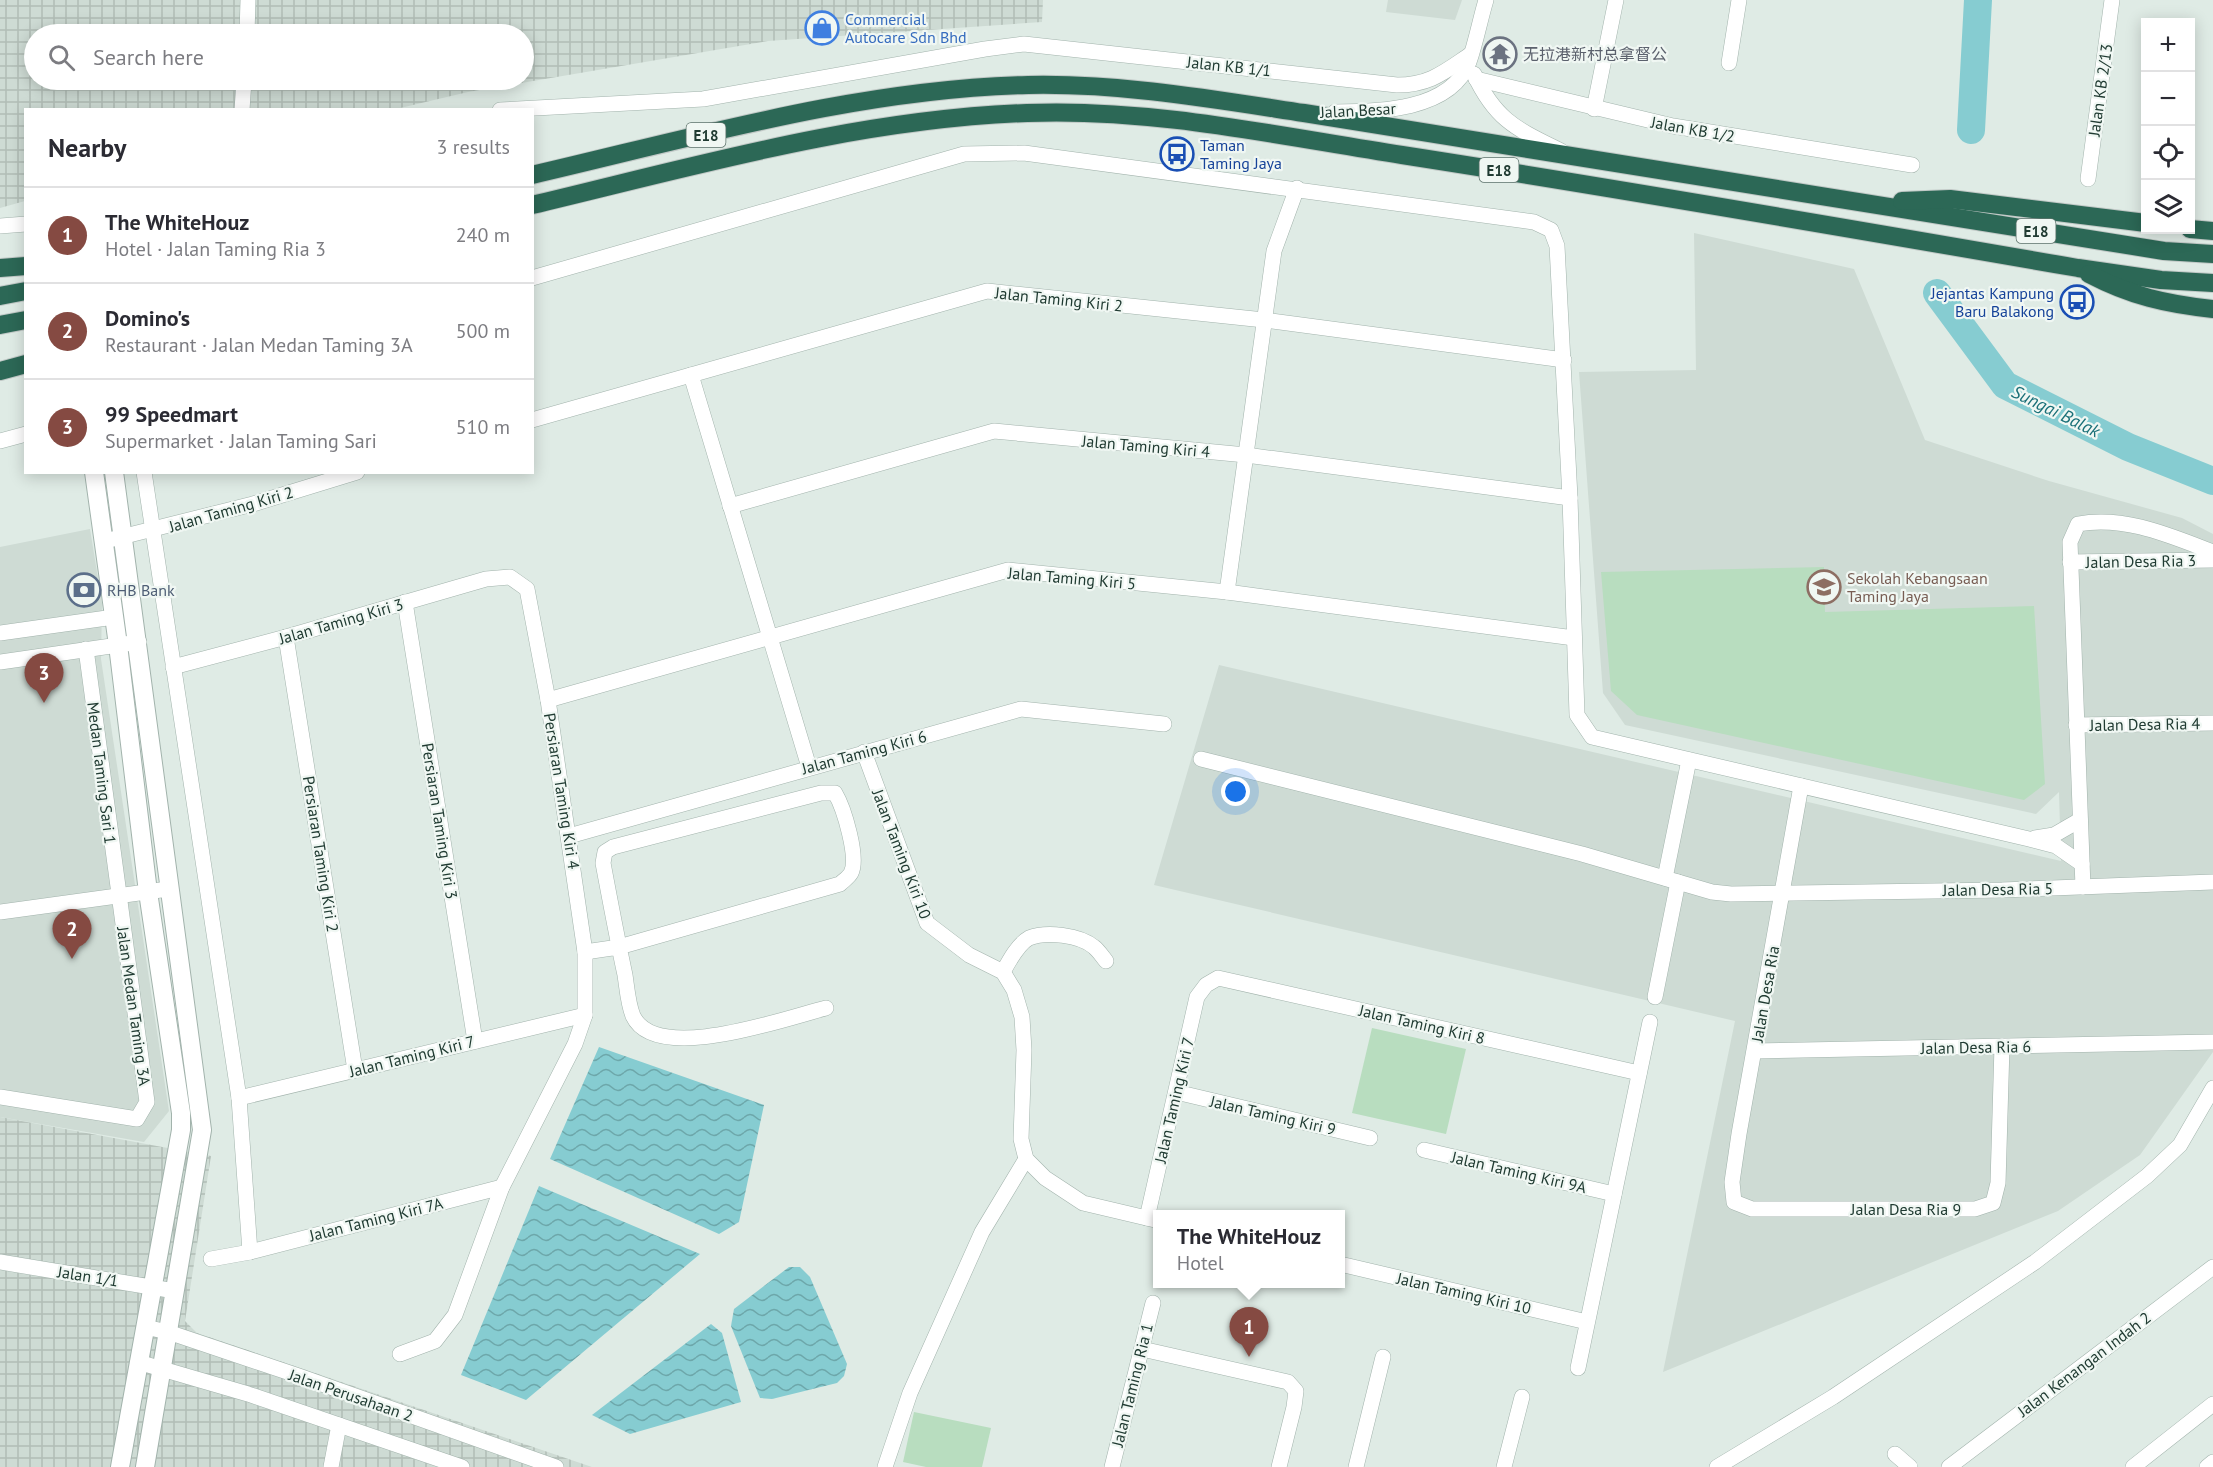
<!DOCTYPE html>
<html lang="en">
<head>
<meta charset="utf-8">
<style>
  :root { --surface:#fff; --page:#f7f7f7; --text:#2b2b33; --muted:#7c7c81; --line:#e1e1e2; --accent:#854a42 }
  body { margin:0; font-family:"PT Sans","Noto Sans SC",sans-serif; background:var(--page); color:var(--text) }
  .controls { position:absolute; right:18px; top:18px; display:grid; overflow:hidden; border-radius:0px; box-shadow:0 3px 15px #0003 }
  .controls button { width:54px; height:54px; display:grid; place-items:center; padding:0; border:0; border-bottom:2px solid var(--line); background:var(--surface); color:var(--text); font:30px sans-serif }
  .you { position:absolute; left:1236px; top:792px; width:21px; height:21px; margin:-15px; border:4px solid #fff; border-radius:50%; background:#1a73e8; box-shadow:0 0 0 9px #1a73e833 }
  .badge { display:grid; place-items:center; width:39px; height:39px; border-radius:50%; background:var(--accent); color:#fff; font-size:20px; font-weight:700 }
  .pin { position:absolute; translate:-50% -50px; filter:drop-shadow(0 2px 3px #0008) }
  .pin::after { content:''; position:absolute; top:32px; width:21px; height:18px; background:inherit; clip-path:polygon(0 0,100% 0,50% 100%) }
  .popup { position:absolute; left:1153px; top:1210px; width:192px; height:78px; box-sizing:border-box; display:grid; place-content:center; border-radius:0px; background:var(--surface); filter:drop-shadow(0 2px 4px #0005); font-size:20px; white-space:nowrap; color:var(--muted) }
  .popup b { font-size:22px; color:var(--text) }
  .popup::after { content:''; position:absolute; left:50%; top:100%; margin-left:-12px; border:12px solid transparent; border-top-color:var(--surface) }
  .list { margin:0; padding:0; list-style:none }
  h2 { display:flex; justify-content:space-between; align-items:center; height:78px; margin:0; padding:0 24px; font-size:26px }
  h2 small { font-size:20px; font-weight:400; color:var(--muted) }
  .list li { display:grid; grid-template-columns:39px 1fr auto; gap:18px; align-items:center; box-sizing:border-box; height:96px; padding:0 24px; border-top:2px solid var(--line) }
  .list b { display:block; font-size:22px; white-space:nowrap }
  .list p { margin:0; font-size:20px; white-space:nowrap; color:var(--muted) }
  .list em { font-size:20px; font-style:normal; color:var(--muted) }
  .icon { flex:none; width:33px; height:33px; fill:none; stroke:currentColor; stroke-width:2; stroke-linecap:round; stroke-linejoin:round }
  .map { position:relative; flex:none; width:2213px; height:1467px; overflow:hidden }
  .search { position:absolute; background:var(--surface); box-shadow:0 3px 15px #0003; left:24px; top:24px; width:510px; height:66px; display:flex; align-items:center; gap:15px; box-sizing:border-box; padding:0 21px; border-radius:33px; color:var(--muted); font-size:22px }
  .panel { position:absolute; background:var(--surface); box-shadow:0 3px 15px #0003; left:24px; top:108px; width:510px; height:366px; border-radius:0px }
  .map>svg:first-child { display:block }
</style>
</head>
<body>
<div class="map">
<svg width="2213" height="1467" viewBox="0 0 2213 1467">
  <defs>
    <pattern id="industrial-grid" width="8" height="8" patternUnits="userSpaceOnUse" patternTransform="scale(1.5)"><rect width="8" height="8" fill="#cedbd4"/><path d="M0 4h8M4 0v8" fill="none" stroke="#b1bdb6"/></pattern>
    <pattern id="water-waves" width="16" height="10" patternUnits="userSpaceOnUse" patternTransform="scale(1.5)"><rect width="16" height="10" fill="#86ccd1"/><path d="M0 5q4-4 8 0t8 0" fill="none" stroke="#6da7aa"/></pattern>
  </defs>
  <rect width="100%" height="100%" fill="#dfebe5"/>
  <g fill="#cedbd4">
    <polygon points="1388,0 1462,0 1455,20 1386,12"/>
    <polygon points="1694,233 1854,269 1925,440 2049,481 2182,518 2213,534 2213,1052 2140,1155 2058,1211 1663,1372 1735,1021 1154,885 1219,665 2061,861 2059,792 2036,814 1625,725 1603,693 1579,372 1696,370"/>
    <polygon points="90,529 102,603 101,659 169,1111 144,1142 0,1117 0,547"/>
  </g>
  <g fill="url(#industrial-grid)" fill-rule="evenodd">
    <path d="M0,0H1043L1042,22L768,41L468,92L396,109L26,110L25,201L0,208ZM34,34H524V80H34Z"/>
    <polygon points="0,1117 211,1156 185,1321 197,1333 592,1467 0,1467"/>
  </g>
  <g fill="#b8ddbf">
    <polygon points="1824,567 1825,612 2034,606 2045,784 2024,800 1637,715 1611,691 1601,572"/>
    <polygon points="1372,1028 1466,1049 1446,1134 1352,1113"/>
    <polygon points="914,1412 991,1428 982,1467 926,1467 903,1462"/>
  </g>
  <g fill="url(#water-waves)">
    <polygon points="599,1047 764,1105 739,1222 719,1234 550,1159"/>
    <polygon points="539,1186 700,1254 526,1400 461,1375"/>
    <polygon points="789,1267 800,1267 810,1277 847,1364 844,1376 837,1383 772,1399 760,1398 731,1326 734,1309"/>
    <polygon points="711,1324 722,1333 741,1402 630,1434 592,1415"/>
  </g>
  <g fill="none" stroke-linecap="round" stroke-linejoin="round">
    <g stroke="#86ccd1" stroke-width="28">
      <polyline points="1971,130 1978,0"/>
      <polyline points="1937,293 2005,385 2128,447 2213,481"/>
    </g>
    <defs>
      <g id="minor">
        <polyline points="247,34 248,0"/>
        <polyline points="1729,63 1739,0"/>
        <path d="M1474,74C1496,121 1517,129 1561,151"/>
        <polyline points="1476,79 1673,126 1912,165"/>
        <polyline points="1594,109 1616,0"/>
        <polyline points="242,110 244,80"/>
        <path d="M500,110L703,99L985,49L1024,44L1397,85C1430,85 1444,72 1471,54"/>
        <path d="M1335,112C1377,112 1451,111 1469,62C1476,42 1480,20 1486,0"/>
        <polyline points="2088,179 2112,0"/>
        <polyline points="0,226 26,224"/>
        <polyline points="532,278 964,154 1024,153 1534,222 1551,230 1557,246 1570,498 1577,715 1592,737 2029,839 2056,846 2082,864"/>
        <polyline points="691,375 809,767"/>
        <polyline points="532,420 987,291 1264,320 1564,360"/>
        <polyline points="0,441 26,434"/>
        <polyline points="144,472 239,1098 250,1252 211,1259"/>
        <polyline points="730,506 994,431 1246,455 1570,498"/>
        <polyline points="105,541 253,504 357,472"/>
        <polyline points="2070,562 2213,560"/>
        <polyline points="1227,592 1274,251 1297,188"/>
        <polyline points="405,602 475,1041"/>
        <polyline points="0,633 114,617"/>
        <polyline points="286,637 355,1070"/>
        <polyline points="0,662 139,642"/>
        <polyline points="173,667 286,637 486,579 510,577 527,589 548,700 585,952 585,1015 575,1044 502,1187 455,1315 435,1341 400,1354"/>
        <polyline points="548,700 1008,570 1227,592 1574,638"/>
        <polyline points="2076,725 2213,723"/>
        <polyline points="864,752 927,923 969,955 1003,972 1014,990 1022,1017 1024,1050 1021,1139 1026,1159 1045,1178 1083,1203 1155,1220"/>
        <polyline points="1201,759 1582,854 1712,892 1731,894 2002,890 2213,882"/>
        <polyline points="1801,786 1739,1134 1732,1182 1734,1202 1752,1209 1975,1209 1993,1203 1998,1183 2002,1046"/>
        <polyline points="569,836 1021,709 1164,724"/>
        <polyline points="2035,838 2054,835 2080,820"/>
        <polyline points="1665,878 1689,760"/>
        <path d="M2083,887L2070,542L2078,524C2124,515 2171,536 2213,552"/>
        <polyline points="0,912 168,889"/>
        <path d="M585,952L619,947L840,884C843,881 849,877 851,873C859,858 844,808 835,793H821L613,847L605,852L603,863C610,900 617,938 625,975C627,988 628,1004 633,1016C656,1065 786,1018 826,1008"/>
        <path d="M1003,972C1009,961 1018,944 1029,938C1046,931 1080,935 1094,947C1098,950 1102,956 1106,961"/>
        <polyline points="1655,997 1678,882"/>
        <polyline points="1755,1051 2213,1042"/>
        <polyline points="1176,1092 1370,1138"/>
        <polyline points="0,1097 137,1119 147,1102 86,649"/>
        <polyline points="239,1098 585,1015"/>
        <polyline points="1424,1150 1614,1194"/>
        <polyline points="1147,1218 1197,997 1206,985 1218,978 1639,1073"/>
        <polyline points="250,1252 502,1187"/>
        <polyline points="0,1262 175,1291"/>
        <polyline points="1340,1264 1587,1322"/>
        <polyline points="145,1327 168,1332 299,1376 556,1467"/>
        <polyline points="1142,1349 1288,1382 1296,1391 1294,1407 1279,1467"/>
        <polyline points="138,1362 248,1394 462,1467"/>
        <polyline points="1578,1368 1650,1022"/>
        <polyline points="1895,1454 1910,1467"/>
        <polyline points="331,1467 339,1425"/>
        <polyline points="885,1467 910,1393 982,1232 1026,1159"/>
        <polyline points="1112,1467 1153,1303"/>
        <polyline points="1356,1467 1383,1357"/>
        <polyline points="1504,1467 1522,1397"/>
        <polyline points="1717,1467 1833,1397 2035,1262 2147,1176 2180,1145 2213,1088"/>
        <polyline points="1949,1467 2213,1267"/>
        <polyline points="2133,1467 2213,1404"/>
        <polyline points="2207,1467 2213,1462"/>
      </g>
      <g id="tertiary">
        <polyline points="94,472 118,645 148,892 181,1113 181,1130 120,1467"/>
        <polyline points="114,472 202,1130 145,1467"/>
      </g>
      <g id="motorway">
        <path d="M532,175C696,137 859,89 1028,85C1121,83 1212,99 1304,113L2164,251L2213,254"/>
        <polyline points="1902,201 1950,199 2146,223"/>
        <path d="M532,205C696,166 858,119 1027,113C1153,108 1278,136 1402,155C1628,190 1853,229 2078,268L2161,280L2213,283"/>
        <polyline points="2190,229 2213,231"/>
        <polyline points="0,268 26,266"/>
        <path d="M2089,274C2131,296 2166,304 2213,309"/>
        <polyline points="0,296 26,291"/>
        <polyline points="0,325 26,320"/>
        <polyline points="0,371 26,364"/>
      </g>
    </defs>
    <use href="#minor" stroke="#a2b3ac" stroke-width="16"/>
    <use href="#tertiary" stroke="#a2b3ac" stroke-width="20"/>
    <use href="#motorway" stroke="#c1c8c6" stroke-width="20"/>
    <use href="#minor" stroke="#fff" stroke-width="15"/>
    <use href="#tertiary" stroke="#fff" stroke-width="18"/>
    <use href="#motorway" stroke="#2c6856" stroke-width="18"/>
  </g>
  <defs>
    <symbol id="shop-ring" viewBox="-11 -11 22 22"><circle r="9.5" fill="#f0f7f3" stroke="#3f7fe0" stroke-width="1.5"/><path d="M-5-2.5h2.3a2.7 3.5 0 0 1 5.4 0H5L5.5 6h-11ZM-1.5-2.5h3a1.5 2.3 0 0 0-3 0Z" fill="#3f7fe0"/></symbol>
    <symbol id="temple-ring" viewBox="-11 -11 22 22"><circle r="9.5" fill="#f0f7f3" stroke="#6b7280" stroke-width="1.5"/><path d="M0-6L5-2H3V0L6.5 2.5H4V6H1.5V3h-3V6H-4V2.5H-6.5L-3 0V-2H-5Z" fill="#6b7280"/></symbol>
    <symbol id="bus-ring" viewBox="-11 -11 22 22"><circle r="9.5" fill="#f0f7f3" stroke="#1a4fb4" stroke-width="1.5"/><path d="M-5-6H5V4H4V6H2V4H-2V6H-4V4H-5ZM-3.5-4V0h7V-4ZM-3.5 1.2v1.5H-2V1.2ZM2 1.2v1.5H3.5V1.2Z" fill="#1a4fb4"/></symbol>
    <symbol id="school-ring" viewBox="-11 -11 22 22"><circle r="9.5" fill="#f0f7f3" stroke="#8d6e63" stroke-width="1.5"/><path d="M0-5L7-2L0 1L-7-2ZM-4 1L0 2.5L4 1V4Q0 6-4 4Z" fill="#8d6e63"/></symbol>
    <symbol id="bank-ring" viewBox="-11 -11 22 22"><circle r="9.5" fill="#f0f7f3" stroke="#5c6f8a" stroke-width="1.5"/><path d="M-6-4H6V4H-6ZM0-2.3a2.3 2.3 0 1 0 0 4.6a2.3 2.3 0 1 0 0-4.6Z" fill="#5c6f8a"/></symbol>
  </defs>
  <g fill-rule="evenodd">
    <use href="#shop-ring" x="803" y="9" width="38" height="38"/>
    <use href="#temple-ring" x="1481" y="35" width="38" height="38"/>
    <use href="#bus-ring" x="1158" y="135" width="38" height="38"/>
    <use href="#bus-ring" x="2058" y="283" width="38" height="38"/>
    <use href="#school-ring" x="1805" y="568" width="38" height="38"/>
    <use href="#bank-ring" x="65" y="571" width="38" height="38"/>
  </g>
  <g text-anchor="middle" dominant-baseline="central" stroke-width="4.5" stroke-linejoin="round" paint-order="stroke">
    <g fill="#f0f7f3" stroke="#5e736c" stroke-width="1.5">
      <rect x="686.5" y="123" width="39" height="24" rx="4.5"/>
      <rect x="1479.5" y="158" width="39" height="24" rx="4.5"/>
      <rect x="2016.5" y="219" width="39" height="24" rx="4.5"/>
    </g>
    <g font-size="15" font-weight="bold" fill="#203b32">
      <text x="706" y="135">E18</text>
      <text x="1499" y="170">E18</text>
      <text x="2036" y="231">E18</text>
    </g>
    <g font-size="16" fill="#366cbe" stroke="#f0f7f3" text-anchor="start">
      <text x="845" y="19">Commercial<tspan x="845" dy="18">Autocare Sdn Bhd</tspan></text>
    </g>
    <g font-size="16" fill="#5b616d" stroke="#f0f7f3" text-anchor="start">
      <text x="1523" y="54">无拉港新村总拿督公</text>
    </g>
    <g font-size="16" fill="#203b32" stroke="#f0f7f3">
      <text transform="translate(1229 66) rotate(6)">Jalan KB 1/1</text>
      <text transform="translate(2100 90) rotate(-82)">Jalan KB 2/13</text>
      <text transform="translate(1358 110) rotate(-3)">Jalan Besar</text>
      <text transform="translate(1693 129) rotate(10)">Jalan KB 1/2</text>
      <text transform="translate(1059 299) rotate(6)">Jalan Taming Kiri 2</text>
      <text transform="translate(1146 446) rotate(5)">Jalan Taming Kiri 4</text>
      <text transform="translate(231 509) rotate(-16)">Jalan Taming Kiri 2</text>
      <text transform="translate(2141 561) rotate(-1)">Jalan Desa Ria 3</text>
      <text transform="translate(1072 578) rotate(5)">Jalan Taming Kiri 5</text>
      <text transform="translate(341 621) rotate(-16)">Jalan Taming Kiri 3</text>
      <text transform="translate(2145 724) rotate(-1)">Jalan Desa Ria 4</text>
      <text transform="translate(864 752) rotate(-15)">Jalan Taming Kiri 6</text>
      <text transform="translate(102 773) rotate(83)">Medan Taming Sari 1</text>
      <text transform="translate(562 791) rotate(81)">Persiaran Taming Kiri 4</text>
      <text transform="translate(440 821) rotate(81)">Persiaran Taming Kiri 3</text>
      <text transform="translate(321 854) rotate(81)">Persiaran Taming Kiri 2</text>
      <text transform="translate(902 854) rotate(69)">Jalan Taming Kiri 10</text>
      <text transform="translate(1998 889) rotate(-1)">Jalan Desa Ria 5</text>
      <text transform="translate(1765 994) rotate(-80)">Jalan Desa Ria</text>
      <text transform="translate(134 1006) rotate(82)">Jalan Medan Taming 3A</text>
      <text transform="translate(1422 1024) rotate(13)">Jalan Taming Kiri 8</text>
      <text transform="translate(1976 1047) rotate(-1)">Jalan Desa Ria 6</text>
      <text transform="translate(412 1056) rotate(-14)">Jalan Taming Kiri 7</text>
      <text transform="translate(1174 1100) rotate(-77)">Jalan Taming Kiri 7</text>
      <text transform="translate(1273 1115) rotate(13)">Jalan Taming Kiri 9</text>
      <text transform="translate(1519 1172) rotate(13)">Jalan Taming Kiri 9A</text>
      <text x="1906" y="1209">Jalan Desa Ria 9</text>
      <text transform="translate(376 1219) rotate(-14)">Jalan Taming Kiri 7A</text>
      <text transform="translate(88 1276) rotate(9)">Jalan 1/1</text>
      <text transform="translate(1464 1293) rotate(13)">Jalan Taming Kiri 10</text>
      <text transform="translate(2084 1364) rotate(-37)">Jalan Kenangan Indah 2</text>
      <text transform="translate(1132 1385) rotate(-76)">Jalan Taming Ria 1</text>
      <text transform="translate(351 1395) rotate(19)">Jalan Perusahaan 2</text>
    </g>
    <g font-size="16" fill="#164399" stroke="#f0f7f3" text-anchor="start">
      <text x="1200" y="145">Taman<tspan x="1200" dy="18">Taming Jaya</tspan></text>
      <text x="2054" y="293" text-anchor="end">Jejantas Kampung<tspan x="2054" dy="18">Baru Balakong</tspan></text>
    </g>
    <g font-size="16" fill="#785e54" stroke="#f0f7f3" text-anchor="start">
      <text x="1847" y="578">Sekolah Kebangsaan<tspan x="1847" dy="18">Taming Jaya</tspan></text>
    </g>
    <g font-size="16" fill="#4e5e75" stroke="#f0f7f3" text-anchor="start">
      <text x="107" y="590">RHB Bank</text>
    </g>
    <g font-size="18" font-style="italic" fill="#1a7078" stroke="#f0f7f3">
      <text transform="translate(2056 411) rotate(26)">Sungai Balak</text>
    </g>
  </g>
</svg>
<div class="controls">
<button>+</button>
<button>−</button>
<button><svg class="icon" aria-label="locate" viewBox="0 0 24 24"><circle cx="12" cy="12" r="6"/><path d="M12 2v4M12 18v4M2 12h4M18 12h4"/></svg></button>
<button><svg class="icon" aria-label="layers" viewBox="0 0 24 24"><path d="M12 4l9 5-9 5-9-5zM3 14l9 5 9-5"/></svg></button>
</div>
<div class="you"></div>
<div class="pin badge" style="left:1249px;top:1357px">1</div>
<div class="popup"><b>The WhiteHouz</b>Hotel</div>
<div class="pin badge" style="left:72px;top:959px">2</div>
<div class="pin badge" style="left:44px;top:703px">3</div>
<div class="search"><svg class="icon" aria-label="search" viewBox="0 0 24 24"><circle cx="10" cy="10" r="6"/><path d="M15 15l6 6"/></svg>Search here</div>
<section class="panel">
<h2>Nearby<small>3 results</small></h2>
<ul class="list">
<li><span class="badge">1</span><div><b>The WhiteHouz</b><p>Hotel · Jalan Taming Ria 3</p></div><em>240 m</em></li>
<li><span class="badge">2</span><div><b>Domino's</b><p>Restaurant · Jalan Medan Taming 3A</p></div><em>500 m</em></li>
<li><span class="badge">3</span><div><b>99 Speedmart</b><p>Supermarket · Jalan Taming Sari</p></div><em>510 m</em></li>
</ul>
</section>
</div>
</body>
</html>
